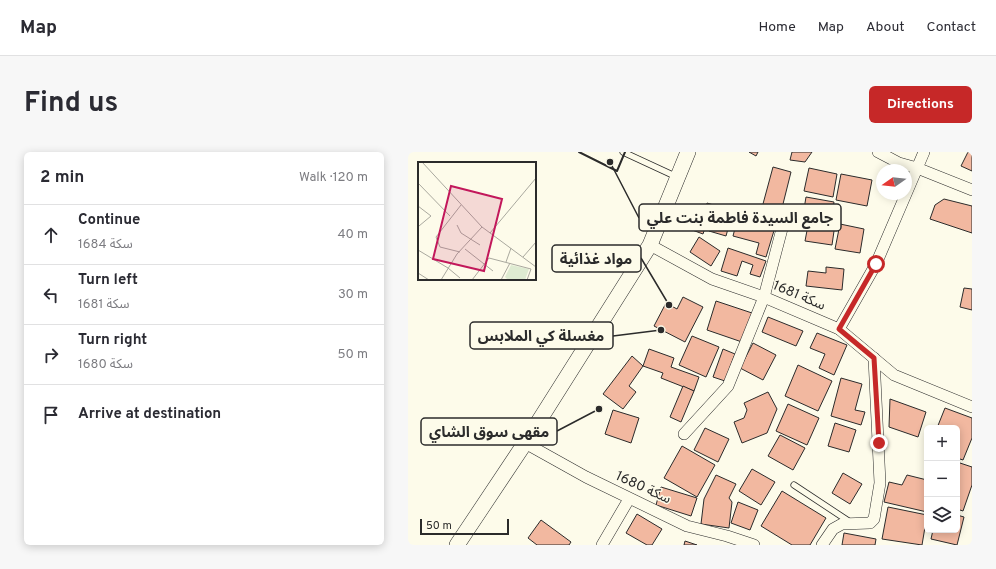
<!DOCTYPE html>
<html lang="en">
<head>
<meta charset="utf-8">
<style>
  :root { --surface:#fff; --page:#f7f7f7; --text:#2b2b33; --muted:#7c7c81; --line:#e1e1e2; --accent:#c62828 }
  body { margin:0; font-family:Overpass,"Noto Sans Arabic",sans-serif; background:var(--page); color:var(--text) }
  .controls { position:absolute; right:12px; bottom:12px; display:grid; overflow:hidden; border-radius:6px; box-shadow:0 2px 10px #0003 }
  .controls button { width:36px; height:36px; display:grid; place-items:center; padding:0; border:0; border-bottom:1px solid var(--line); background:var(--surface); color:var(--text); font:20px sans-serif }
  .compass { position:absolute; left:468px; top:12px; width:36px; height:36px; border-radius:50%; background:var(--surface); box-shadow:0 2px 10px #0003; rotate:256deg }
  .scale { position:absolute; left:12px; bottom:10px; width:89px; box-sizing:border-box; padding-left:4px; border:2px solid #2b2b2b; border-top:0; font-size:11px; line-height:14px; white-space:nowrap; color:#2b2b2b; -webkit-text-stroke:3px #fdfbea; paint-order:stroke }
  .stop { position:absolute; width:12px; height:12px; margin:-9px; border:3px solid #c62828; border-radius:50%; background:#fff }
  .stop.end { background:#c62828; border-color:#fff; box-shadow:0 1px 4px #0008 }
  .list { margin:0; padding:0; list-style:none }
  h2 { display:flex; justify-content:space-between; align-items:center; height:52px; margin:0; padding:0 16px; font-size:17px }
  h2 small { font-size:13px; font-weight:400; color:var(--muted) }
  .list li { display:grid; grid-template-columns:26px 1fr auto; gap:12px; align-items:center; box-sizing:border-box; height:60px; padding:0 16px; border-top:1px solid var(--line) }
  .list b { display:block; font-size:15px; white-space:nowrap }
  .list p { margin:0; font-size:13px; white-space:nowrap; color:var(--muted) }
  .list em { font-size:13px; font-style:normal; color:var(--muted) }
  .icon { flex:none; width:22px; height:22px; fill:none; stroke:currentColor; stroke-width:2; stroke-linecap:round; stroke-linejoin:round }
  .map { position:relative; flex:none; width:564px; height:393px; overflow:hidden; border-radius:6px }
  header { display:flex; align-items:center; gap:24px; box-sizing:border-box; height:56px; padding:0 20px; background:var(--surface); border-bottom:1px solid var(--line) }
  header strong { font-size:19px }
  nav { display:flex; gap:22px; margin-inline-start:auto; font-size:14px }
  .intro { display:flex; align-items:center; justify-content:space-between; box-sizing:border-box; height:96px; padding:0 24px }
  h1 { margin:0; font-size:28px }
  .button { padding:10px 18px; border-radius:6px; background:var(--accent); color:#fff; font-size:14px; font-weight:700 }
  main { display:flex; gap:24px; padding:0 24px }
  aside { flex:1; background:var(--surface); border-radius:6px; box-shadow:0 2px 10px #0003 }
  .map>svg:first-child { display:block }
</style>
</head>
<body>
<header>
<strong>Map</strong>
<nav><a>Home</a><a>Map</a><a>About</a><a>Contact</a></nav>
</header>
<div class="intro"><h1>Find us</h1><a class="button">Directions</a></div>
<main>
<aside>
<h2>2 min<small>Walk · 120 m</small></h2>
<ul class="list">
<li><svg class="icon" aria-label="ahead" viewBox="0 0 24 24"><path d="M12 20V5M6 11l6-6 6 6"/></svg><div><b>Continue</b><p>سكة 1684</p></div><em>40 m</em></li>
<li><svg class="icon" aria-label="left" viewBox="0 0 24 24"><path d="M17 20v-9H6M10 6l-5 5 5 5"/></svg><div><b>Turn left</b><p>سكة 1681</p></div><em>30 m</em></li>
<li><svg class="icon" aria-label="right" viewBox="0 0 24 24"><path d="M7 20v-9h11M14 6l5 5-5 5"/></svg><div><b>Turn right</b><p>سكة 1680</p></div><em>50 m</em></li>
<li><svg class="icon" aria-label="arrive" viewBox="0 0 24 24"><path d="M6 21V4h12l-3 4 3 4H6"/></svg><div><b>Arrive at destination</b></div></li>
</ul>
</aside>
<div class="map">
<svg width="564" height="393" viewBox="0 0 564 393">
  <rect width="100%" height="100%" fill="#fdfbea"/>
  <g fill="#f2b8a0" stroke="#2b2b2b">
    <polygon points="341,0 350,0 348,4"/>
    <polygon points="384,0 404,0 397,10 382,8"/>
    <polygon points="560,0 564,0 564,19 553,14"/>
    <polygon points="365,15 383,20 371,68 352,63"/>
    <polygon points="401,16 429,22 425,45 396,39"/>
    <polygon points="433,22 464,28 459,54 428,48"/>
    <polygon points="398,45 426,50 423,68 395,63"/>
    <polygon points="536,47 564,54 564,81 522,67 527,53"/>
    <polygon points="299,51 325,59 318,84 301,79 305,66 296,63"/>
    <polygon points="281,60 300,67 295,82 276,75"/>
    <polygon points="331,61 368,72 358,105 348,102 351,91 325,84"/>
    <polygon points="401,68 427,72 424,93 397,89"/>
    <polygon points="432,72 456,77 452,101 427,97"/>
    <polygon points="291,85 312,99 303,114 282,100"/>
    <polygon points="320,96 358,109 352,125 342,122 345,113 334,109 329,124 313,119"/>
    <polygon points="418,115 436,117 434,138 398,134 400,119 418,121"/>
    <polygon points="556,136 564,137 564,158 552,155"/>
    <polygon points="275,145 295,155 277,190 246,174 258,151 269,157"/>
    <polygon points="308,149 344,161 334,190 299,178"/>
    <polygon points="360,165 395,179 388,194 354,180"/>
    <polygon points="409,181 439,193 426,223 411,216 417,202 402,196"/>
    <polygon points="284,184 311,195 298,225 271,213"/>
    <polygon points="345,191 368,203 355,228 332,216"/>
    <polygon points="241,197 266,206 263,215 291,225 286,239 253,226 255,221 235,214"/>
    <polygon points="315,197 327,202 317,229 305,225"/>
    <polygon points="224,204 235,214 221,234 228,240 215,257 195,242"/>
    <polygon points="390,213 424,229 410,259 377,244"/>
    <polygon points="433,226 454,232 447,258 457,260 453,273 423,264"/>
    <polygon points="275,234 286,239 273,270 262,265"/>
    <polygon points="360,240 369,257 359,281 334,291 326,270 336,266 339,258 336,251"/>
    <polygon points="482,247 518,260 510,285 481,275"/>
    <polygon points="380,252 411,266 399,293 368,279"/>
    <polygon points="537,256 564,266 564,286 555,308 549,306 549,276 529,276"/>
    <polygon points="205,258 231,266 223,291 197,282"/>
    <polygon points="427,271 448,278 441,300 420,294"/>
    <polygon points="297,276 321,287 310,310 286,298"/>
    <polygon points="372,283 397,296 385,318 360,304"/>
    <polygon points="274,294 307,313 289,345 256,326"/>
    <polygon points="549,310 564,315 564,333 555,359 549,357"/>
    <polygon points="344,317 367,330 353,353 331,339"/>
    <polygon points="435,321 454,332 442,352 424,341"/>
    <polygon points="308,323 328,332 321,346 324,350 321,376 293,372 296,347"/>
    <polygon points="499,323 519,328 519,360 476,350 481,330 494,333"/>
    <polygon points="253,335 289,346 283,364 248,353"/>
    <polygon points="374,339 418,366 402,393 384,393 353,374"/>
    <polygon points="330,350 350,358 342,378 323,371"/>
    <polygon points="480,355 519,363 514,393 474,387"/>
    <polygon points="229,362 254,377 244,393 239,393 218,381"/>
    <polygon points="549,363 556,365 549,393 523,387 525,378 549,378"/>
    <polygon points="133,368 163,390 161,393 129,393 120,386"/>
    <polygon points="436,381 468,387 467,393 434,393"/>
    <polygon points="277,389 289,393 276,393"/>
  </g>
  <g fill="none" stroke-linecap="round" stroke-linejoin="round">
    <defs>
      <g id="lane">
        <polyline points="215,0 269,25"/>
        <polyline points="386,333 442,370"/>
      </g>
      <g id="street">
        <polyline points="470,0 491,11 509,16 564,38"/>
        <polyline points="242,93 304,127 356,145 431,177 486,223 564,255"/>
        <polyline points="431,177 468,112 516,0"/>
        <polyline points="276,282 320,234 356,145 375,73"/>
        <polyline points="117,291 178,325 279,374 319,384 346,393"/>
        <polyline points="194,393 221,347"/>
        <polyline points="414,393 425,377 434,372 462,371 466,367 472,331 466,206"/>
      </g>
      <polyline id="secondary" points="49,393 117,291 242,93 280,0"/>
    </defs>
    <use href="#lane" stroke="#2b2b2b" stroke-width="7"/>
    <use href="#street" stroke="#2b2b2b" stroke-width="12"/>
    <use href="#secondary" stroke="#2b2b2b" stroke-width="16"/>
    <use href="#lane" stroke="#fdfbea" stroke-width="5.5"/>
    <use href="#street" stroke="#fdfbea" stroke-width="11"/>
    <use href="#secondary" stroke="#fdfbea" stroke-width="15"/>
    <polyline stroke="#2b2b2b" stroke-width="2" points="171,0 209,19 217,0"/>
  </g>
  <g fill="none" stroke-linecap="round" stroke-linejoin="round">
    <polyline stroke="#c62828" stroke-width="5" points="468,112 431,177 466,206 471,291"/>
  </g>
  <g text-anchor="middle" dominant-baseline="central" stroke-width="3" stroke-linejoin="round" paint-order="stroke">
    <g font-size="14" fill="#2b2b2b" stroke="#fdfbea">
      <text transform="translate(391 144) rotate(23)">سكة 1681</text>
      <text transform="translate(235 336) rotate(25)">سكة 1680</text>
    </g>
  </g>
  <g transform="translate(10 10)">
    <rect width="118" height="118" fill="#fdfbea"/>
    <path d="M93,103L111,107L107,118H90L87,115Z" fill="#deebd1"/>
    <path fill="none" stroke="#a9a89e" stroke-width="1" d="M4,0L64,65L118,105M0,21L32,54M0,44L13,54L1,64M39,63L43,71L62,83M72,71L118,16M47,87L75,109M0,88L30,106L42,116M42,90L22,85L18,75L43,43M105,95L118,80M88,100L93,86M0,111L11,118M23,118L39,92L64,65M54,118L71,96L113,107L109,118M83,118L92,101"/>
    <path fill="#c2185b" fill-opacity="0.15" stroke="#c2185b" stroke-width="2" d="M33,24L84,37L66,109L15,97Z"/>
    <rect width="118" height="118" fill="none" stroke="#2b2b2b" stroke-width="2"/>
  </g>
  <path fill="none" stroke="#2b2b2b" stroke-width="1.5" d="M202 10L231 66M261 153L233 106M253 178L205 184M191 257L149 279"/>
  <g fill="#2b2b2b" stroke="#fdfbea" stroke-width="1.5">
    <circle cx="202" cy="10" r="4"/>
    <circle cx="261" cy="153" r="4"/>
    <circle cx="253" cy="178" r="4"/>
    <circle cx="191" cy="257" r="4"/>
  </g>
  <g fill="#fdfbea" stroke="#2b2b2b" stroke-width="1.5">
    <rect x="231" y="52" width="202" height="27" rx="4"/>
    <rect x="144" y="93" width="89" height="27" rx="4"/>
    <rect x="62" y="170" width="143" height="27" rx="4"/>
    <rect x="13" y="266" width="136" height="27" rx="4"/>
  </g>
  <g font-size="15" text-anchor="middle" font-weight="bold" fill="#2b2b2b">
    <text x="332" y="71">جامع السيدة فاطمة بنت علي</text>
    <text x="188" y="112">مواد غذائية</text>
    <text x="133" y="189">مغسلة كي الملابس</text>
    <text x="81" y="285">مقهى سوق الشاي</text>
  </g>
</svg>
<div class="controls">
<button>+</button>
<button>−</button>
<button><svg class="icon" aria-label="layers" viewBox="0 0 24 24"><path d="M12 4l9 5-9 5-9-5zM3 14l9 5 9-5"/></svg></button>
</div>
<svg class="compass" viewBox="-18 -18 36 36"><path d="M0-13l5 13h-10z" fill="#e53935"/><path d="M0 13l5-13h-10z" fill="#7c7c81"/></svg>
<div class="scale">50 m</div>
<div class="stop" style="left:468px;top:112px"></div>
<div class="stop end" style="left:471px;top:291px"></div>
</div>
</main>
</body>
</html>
